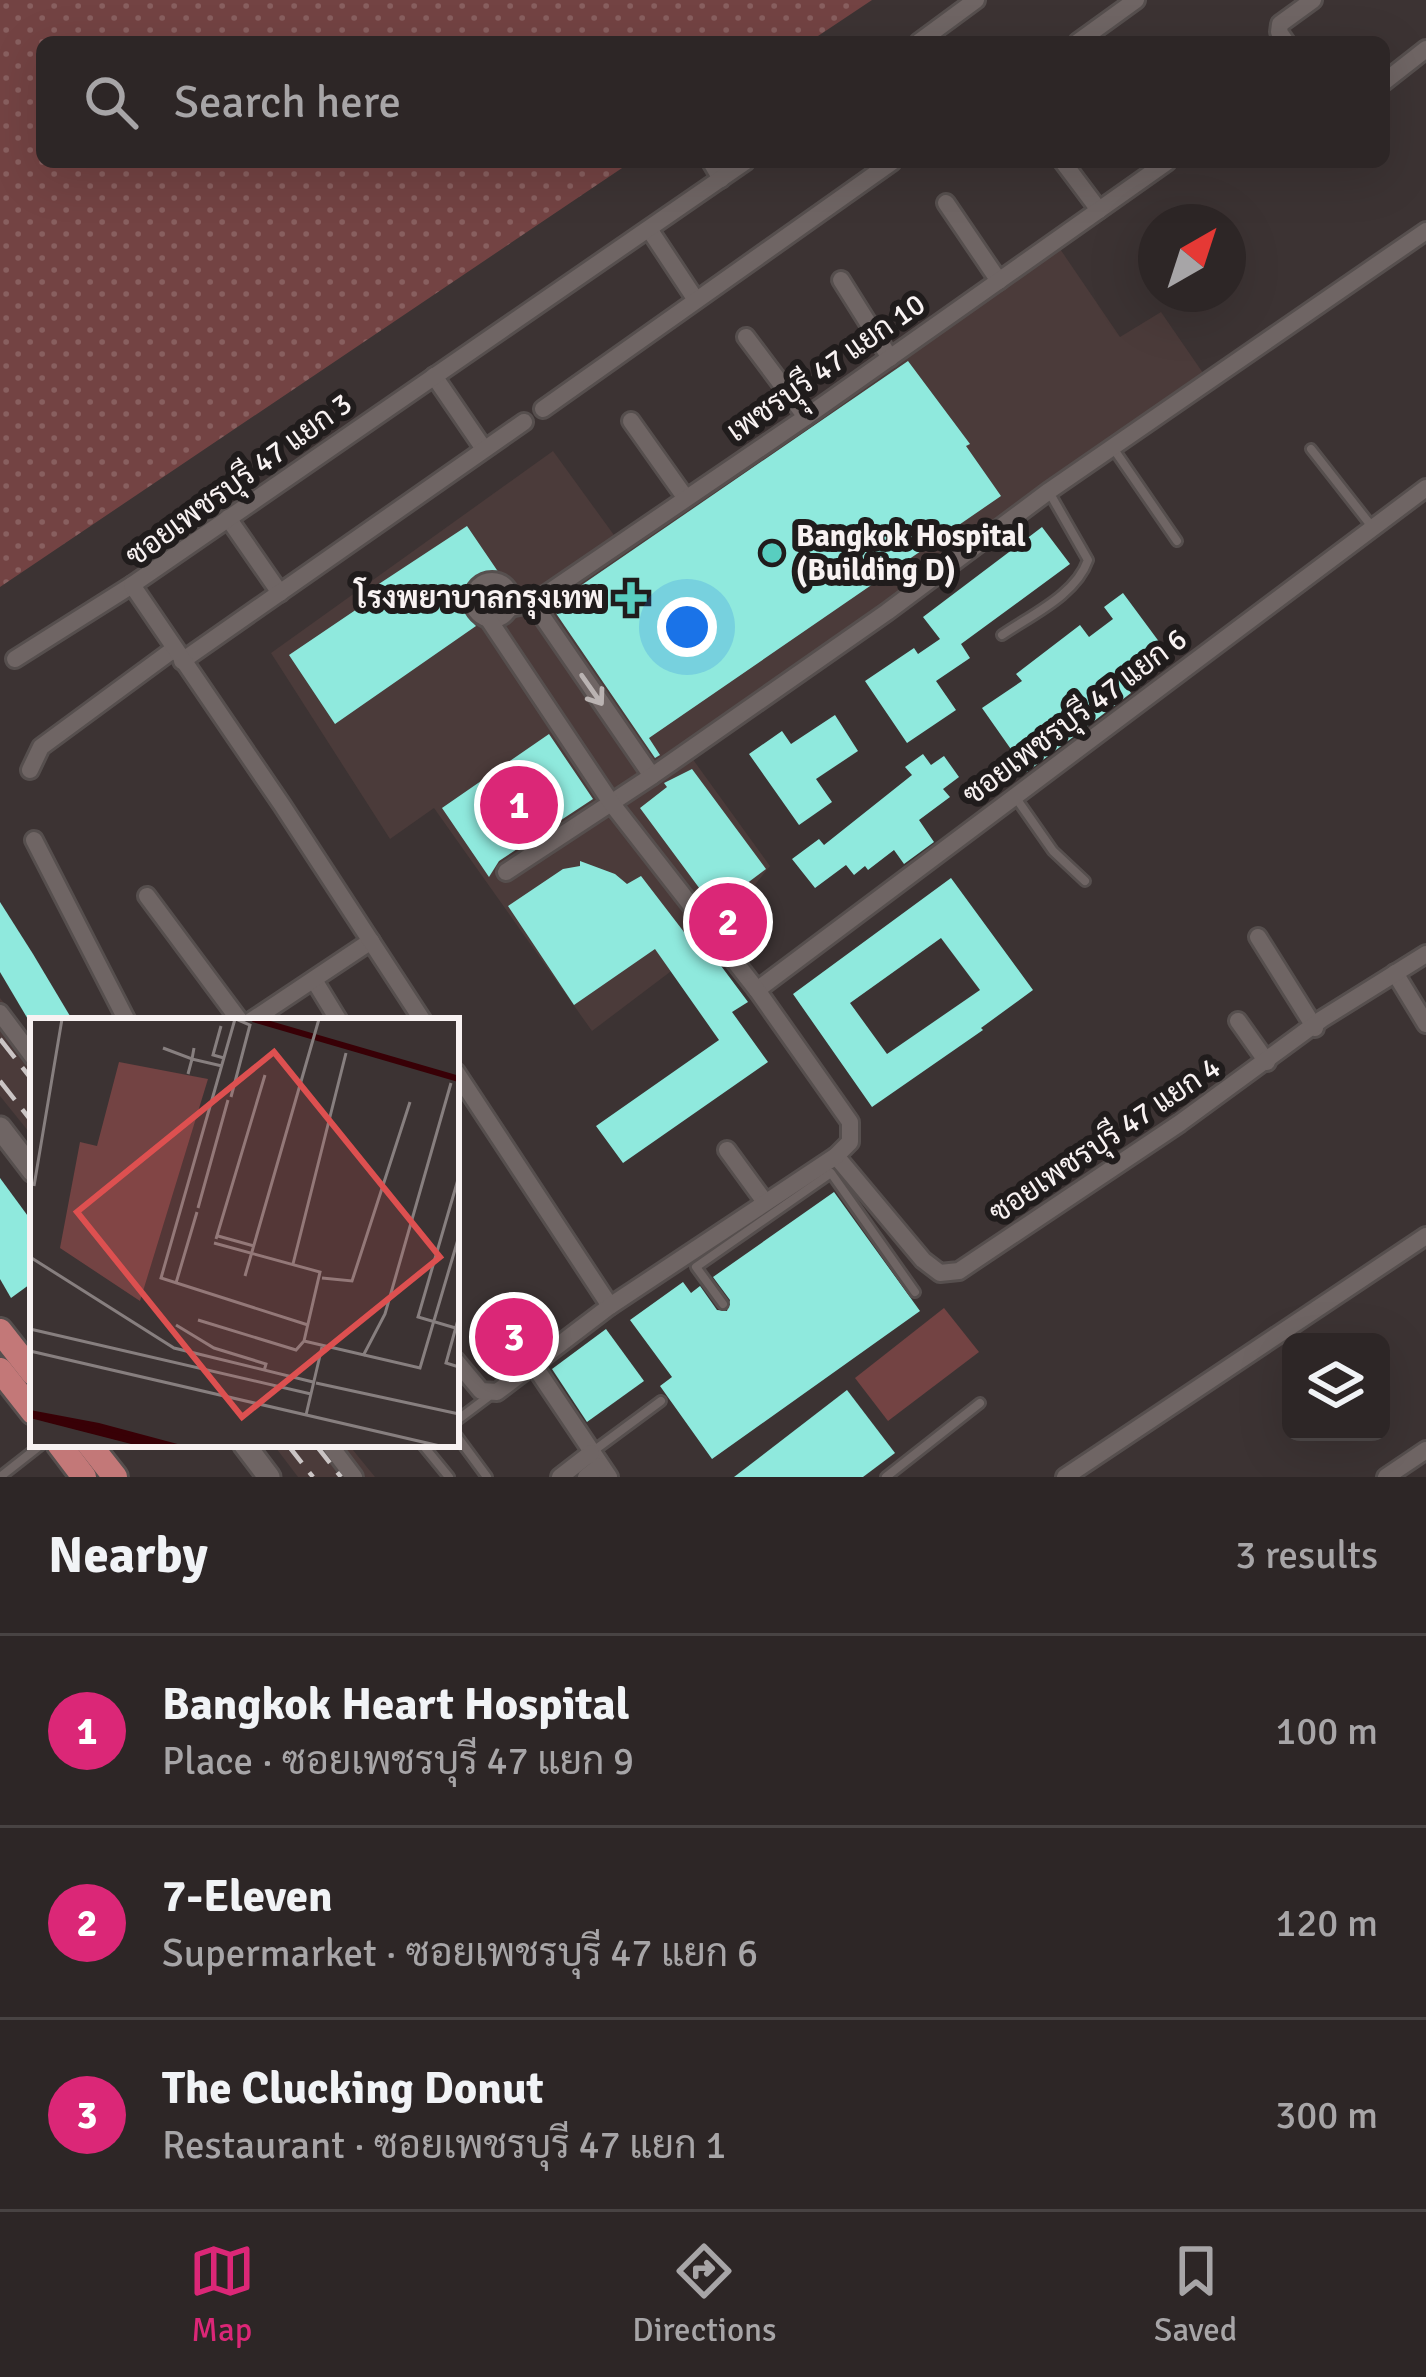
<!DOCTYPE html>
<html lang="en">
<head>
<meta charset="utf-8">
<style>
  :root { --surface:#2d2626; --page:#393232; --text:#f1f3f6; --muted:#a7a5a7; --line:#484343; --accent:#db2777 }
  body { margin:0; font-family:Signika,Sarabun,sans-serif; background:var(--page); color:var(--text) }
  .controls { position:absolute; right:36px; bottom:36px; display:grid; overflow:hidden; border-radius:18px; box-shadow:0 12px 48px #0002 }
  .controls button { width:108px; height:108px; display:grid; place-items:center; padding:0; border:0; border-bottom:3px solid var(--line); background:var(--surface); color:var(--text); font:60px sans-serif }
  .compass { position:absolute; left:1138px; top:204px; width:108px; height:108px; border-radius:50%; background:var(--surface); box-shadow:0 12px 48px #0002; rotate:39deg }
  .you { position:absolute; left:687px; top:627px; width:42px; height:42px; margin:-30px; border:9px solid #fff; border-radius:50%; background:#1a73e8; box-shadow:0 0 0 18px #1a73e833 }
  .badge { display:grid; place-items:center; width:78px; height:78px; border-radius:50%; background:var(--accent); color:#fff; font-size:39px; font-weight:700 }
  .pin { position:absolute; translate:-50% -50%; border:6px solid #fff; box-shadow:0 3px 12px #0006 }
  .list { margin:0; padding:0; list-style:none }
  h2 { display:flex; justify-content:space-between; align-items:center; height:156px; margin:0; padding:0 48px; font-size:51px }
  h2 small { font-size:39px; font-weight:400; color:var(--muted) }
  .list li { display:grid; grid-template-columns:78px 1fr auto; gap:36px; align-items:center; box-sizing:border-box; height:192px; padding:0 48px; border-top:3px solid var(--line) }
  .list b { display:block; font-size:45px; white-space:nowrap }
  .list p { margin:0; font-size:39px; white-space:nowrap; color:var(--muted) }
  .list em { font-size:39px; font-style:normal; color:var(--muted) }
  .icon { flex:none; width:66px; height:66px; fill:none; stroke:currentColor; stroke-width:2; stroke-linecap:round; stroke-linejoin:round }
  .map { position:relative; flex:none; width:1426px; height:1477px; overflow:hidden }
  .search { position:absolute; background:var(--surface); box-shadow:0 12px 48px #0002; left:36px; right:36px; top:36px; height:132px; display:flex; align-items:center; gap:30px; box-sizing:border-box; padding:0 42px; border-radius:18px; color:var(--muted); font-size:45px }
  .sheet { height:732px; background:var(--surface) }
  nav { display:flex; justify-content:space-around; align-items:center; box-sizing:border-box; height:168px; border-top:3px solid var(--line); background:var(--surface); font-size:33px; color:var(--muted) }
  nav a { display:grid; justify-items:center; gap:6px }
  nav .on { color:var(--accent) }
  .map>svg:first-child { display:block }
</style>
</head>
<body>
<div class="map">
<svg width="1426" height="1477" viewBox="0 0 1426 1477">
  <defs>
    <pattern id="grass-dots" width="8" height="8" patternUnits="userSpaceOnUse" patternTransform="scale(3)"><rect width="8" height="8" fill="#734343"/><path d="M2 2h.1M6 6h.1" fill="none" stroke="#885f5f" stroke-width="1.8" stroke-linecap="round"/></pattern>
  </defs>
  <rect width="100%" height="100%" fill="#3c3333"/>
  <g fill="#4b3b3a">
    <polygon points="1056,243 1120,337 1161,312 1214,389 689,754 770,866 707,944 592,1031 434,808 390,839 271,653 553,451 619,542"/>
    <polygon points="0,998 33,1040 33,1137 0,1096"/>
    <polygon points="273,1444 348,1444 375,1477 298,1477"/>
  </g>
  <polygon fill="url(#grass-dots)" points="0,0 872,0 809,42 42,42 42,162 631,162 0,587"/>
  <polygon fill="#734343" points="944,1308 979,1352 888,1421 855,1378"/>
  <g fill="#8fe9dd" fill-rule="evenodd">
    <polygon points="908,361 970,444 966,446 1001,496 649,738 660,755 655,758 551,606"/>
    <polygon points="467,526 501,576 477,577 463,590 462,610 476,626 335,724 289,655 360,607 356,599"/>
    <polygon points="1042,527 1070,564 961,644 970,658 936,681 956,710 907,743 865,681 914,648 918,654 940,639 923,617"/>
    <polygon points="1123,593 1160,643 1117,674 1131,693 1027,772 982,708 1022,681 1016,674 1080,625 1089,637 1113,619 1104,607"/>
    <polygon points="835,715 858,751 816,779 832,802 799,825 749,754 782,731 791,744"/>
    <polygon points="549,734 593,799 499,861 489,877 442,808"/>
    <polygon points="923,754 931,765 944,756 959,777 943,789 950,797 919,820 934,842 904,864 894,850 868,870 865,866 854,875 846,865 815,888 792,859 819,839 824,845 912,775 905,767"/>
    <polygon points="692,769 766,869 714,908 640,808 667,787 664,783"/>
    <polygon points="580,861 615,874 627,884 641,876 684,932 692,927 748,1002 732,1012 768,1062 623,1163 596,1126 719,1040 655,949 574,1005 508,906 563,869 580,866"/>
    <path d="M951,878L1033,990L981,1028L983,1030L872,1107L793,994ZM941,938L980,990L887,1054L850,1003Z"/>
    <polygon points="0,902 33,954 73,1021 29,1021 0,972"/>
    <polygon points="0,1178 33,1223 33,1282 11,1298 0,1279"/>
    <polygon points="834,1192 920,1311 712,1459 660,1386 672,1377 630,1320 683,1282 691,1293 700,1286 717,1310 727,1311 730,1300 713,1277"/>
    <polygon points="606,1329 644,1381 587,1422 552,1369"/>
    <polygon points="847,1390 895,1453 863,1477 734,1477"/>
  </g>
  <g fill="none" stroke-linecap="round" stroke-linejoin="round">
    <defs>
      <g id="service">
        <polyline points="1113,448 1177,541"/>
        <polyline points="1311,449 1373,528"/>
        <path d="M1002,635C1031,615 1076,595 1088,560L1049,492"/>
        <polyline points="1016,798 1053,851 1085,881"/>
        <polyline points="723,1304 696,1267 831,1173 915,1292"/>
        <polyline points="456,1421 488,1397"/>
        <polyline points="456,1435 487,1477"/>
        <polyline points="422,1444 449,1477"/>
        <polyline points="592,1452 661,1401"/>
        <polyline points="0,1477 42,1444"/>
        <polyline points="886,1477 980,1403"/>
      </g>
      <g id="minor">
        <polyline points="919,42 976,0"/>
        <polyline points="1078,42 1136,0"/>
        <polyline points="1286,42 1279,32 1280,24 1313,0"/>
        <polyline points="1384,82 1426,49"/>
        <polyline points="711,162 721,179"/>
        <polyline points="1063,162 1099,210"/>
        <polyline points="946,203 999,281"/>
        <polyline points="649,229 696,300"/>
        <polyline points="841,280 890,358"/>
        <polyline points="746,337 806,417"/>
        <polyline points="434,376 484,449"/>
        <polyline points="543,409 892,162"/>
        <polyline points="631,421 685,497"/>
        <polyline points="228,518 280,593"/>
        <circle cx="492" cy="600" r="19"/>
        <polyline points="533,603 652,776"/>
        <polyline points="510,608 533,603 806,417 1167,162"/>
        <polyline points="15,659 132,585"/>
        <polyline points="182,661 524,422"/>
        <polyline points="30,770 41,747 174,649"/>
        <polyline points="34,840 127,1021"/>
        <polyline points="506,872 652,776 887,612 1049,491 1426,231"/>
        <polyline points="147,896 240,1021"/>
        <polyline points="1258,937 1315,1028"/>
        <polyline points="1395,973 1426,1024"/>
        <polyline points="314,980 339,1021"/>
        <polyline points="757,990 1426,488"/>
        <polyline points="0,1013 33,1057"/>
        <polyline points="251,1021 371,941"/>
        <polyline points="423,1021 282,805 132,585 745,162"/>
        <polyline points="1238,1021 1267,1062"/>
        <polyline points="456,1072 610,1306"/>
        <polyline points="727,1150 765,1202"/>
        <polyline points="836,1156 923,1260 940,1273 959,1271 1180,1123 1322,1019 1426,954"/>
        <polyline points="456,1361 481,1391 497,1392 610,1306 836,1156 850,1142 850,1122 757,990 612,804 489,620"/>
        <polyline points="533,1364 609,1477"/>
        <polyline points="329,1444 354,1477"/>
        <polyline points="560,1477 591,1453"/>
        <polyline points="586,1477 600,1466"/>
        <polyline points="1065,1477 1426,1236"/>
        <polyline points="1386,1477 1426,1450"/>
      </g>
      <g id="tertiary">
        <polyline points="0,1128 33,1171"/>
        <polyline points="244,1444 269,1477"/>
      </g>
      <g id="primary">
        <polyline points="0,1331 33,1373"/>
        <polyline points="0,1370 33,1412"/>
        <polyline points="59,1444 84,1477"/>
        <polyline points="89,1444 115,1477"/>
      </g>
    </defs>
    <use href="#service" stroke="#564f4e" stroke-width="14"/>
    <use href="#minor" stroke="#564f4e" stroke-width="22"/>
    <use href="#tertiary" stroke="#564f4e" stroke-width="27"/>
    <use href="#primary" stroke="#564f4e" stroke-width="30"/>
    <use href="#service" stroke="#6f6564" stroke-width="8"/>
    <use href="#minor" stroke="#6f6564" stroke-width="16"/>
    <use href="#tertiary" stroke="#6f6564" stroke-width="21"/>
    <use href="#primary" stroke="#c37878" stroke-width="24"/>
    <g stroke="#cac4c4" stroke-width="4.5" stroke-dasharray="24 12" stroke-linecap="butt">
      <polyline points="0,1039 33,1081"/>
      <polyline points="0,1081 33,1123"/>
      <polyline points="287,1444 313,1477"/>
      <polyline points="315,1444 341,1477"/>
    </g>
  </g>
  <defs><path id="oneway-shaft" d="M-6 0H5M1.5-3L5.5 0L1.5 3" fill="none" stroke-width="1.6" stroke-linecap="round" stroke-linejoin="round" transform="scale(3)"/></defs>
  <use stroke="#bab3b2" href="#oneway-shaft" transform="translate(592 690) rotate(55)"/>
  <g fill="#58cec0" stroke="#201c1c" stroke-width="4.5">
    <circle cx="772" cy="553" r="12"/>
    <path d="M625 580h12v12h12v12h-12v12h-12v-12h-12v-12h12z"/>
  </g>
  <g text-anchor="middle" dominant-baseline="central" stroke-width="12" stroke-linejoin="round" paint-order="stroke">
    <g font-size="30" fill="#f8f2f2" stroke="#201c1c">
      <text transform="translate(826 368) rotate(-35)">เพชรบุุรี 47 แยก 10</text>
      <text transform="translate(239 480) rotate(-36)">ซอยเพชรบุรี 47 แยก 3</text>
      <text transform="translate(1075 717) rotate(-37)">ซอยเพชรบุรี 47 แยก 6</text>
      <text transform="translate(1105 1140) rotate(-34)">ซอยเพชรบุรี 47 แยก 4</text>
    </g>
    <g font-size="30" font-weight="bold" fill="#f8f2f2" stroke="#201c1c" text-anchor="start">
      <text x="796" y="536">Bangkok Hospital<tspan x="796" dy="34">(Building D)</tspan></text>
      <text x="604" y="598" text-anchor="end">โรงพยาบาลกรุงเทพ</text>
    </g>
  </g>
  <g transform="translate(30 1018)">
    <rect width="429" height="429" fill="#3c3333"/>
    <path d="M89,44L178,61L110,283L30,230L50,124L67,128Z" fill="#734343"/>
    <path d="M0,392L69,405L155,428H109L0,400Z" fill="#380006"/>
    <path fill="none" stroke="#380006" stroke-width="6" d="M223,1L429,61M0,396L124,428"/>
    <path fill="none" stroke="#877f7f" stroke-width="3" d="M205,1L131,260L278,307M191,8L183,37L194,40M133,30L162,41L164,30M158,56L162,41L192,48M201,79L220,7L206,1M429,158L388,299L429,311M4,168L32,1M168,190L198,82M188,218L224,228M186,221L235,57M184,225L290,254L274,323M0,239L144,330L283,364M263,246L316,35M215,258L289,1M292,260L322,263L380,84M146,265L167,194M429,298L416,345L429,349M168,302L266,332L274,323M146,307L184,330L236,346L234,353M0,311L281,376M274,323L390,350L429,218M0,333L410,428M333,338L355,296L421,65M286,365L429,396M276,397L292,329"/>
    <path fill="#dd5050" fill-opacity="0.15" stroke="#dd5050" stroke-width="6" d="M244,34L410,239L212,399L47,194Z"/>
    <rect width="429" height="429" fill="none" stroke="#f8f2f2" stroke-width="6"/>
  </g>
</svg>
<div class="controls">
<button><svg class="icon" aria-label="layers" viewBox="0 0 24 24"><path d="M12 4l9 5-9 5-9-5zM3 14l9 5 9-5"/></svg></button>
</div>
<svg class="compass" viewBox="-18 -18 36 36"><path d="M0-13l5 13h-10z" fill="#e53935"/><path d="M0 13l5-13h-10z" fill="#a7a5a7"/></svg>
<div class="you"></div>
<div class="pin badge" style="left:519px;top:805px">1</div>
<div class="pin badge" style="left:728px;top:922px">2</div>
<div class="pin badge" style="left:514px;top:1337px">3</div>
<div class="search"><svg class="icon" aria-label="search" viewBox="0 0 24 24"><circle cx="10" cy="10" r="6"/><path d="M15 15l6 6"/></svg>Search here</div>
</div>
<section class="sheet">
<h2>Nearby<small>3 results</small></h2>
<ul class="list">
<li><span class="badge">1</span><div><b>Bangkok Heart Hospital</b><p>Place · ซอยเพชรบุรี 47 แยก 9</p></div><em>100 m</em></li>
<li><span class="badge">2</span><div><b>7-Eleven</b><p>Supermarket · ซอยเพชรบุรี 47 แยก 6</p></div><em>120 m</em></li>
<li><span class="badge">3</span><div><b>The Clucking Donut</b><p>Restaurant · ซอยเพชรบุรี 47 แยก 1</p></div><em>300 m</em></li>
</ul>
</section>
<nav>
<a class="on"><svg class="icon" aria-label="map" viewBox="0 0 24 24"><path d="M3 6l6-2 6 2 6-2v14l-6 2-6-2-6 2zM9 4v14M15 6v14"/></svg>Map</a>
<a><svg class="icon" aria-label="directions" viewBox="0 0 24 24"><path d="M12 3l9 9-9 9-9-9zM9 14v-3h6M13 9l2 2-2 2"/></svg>Directions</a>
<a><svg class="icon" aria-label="saved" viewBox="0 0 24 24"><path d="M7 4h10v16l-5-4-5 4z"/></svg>Saved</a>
</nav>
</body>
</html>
